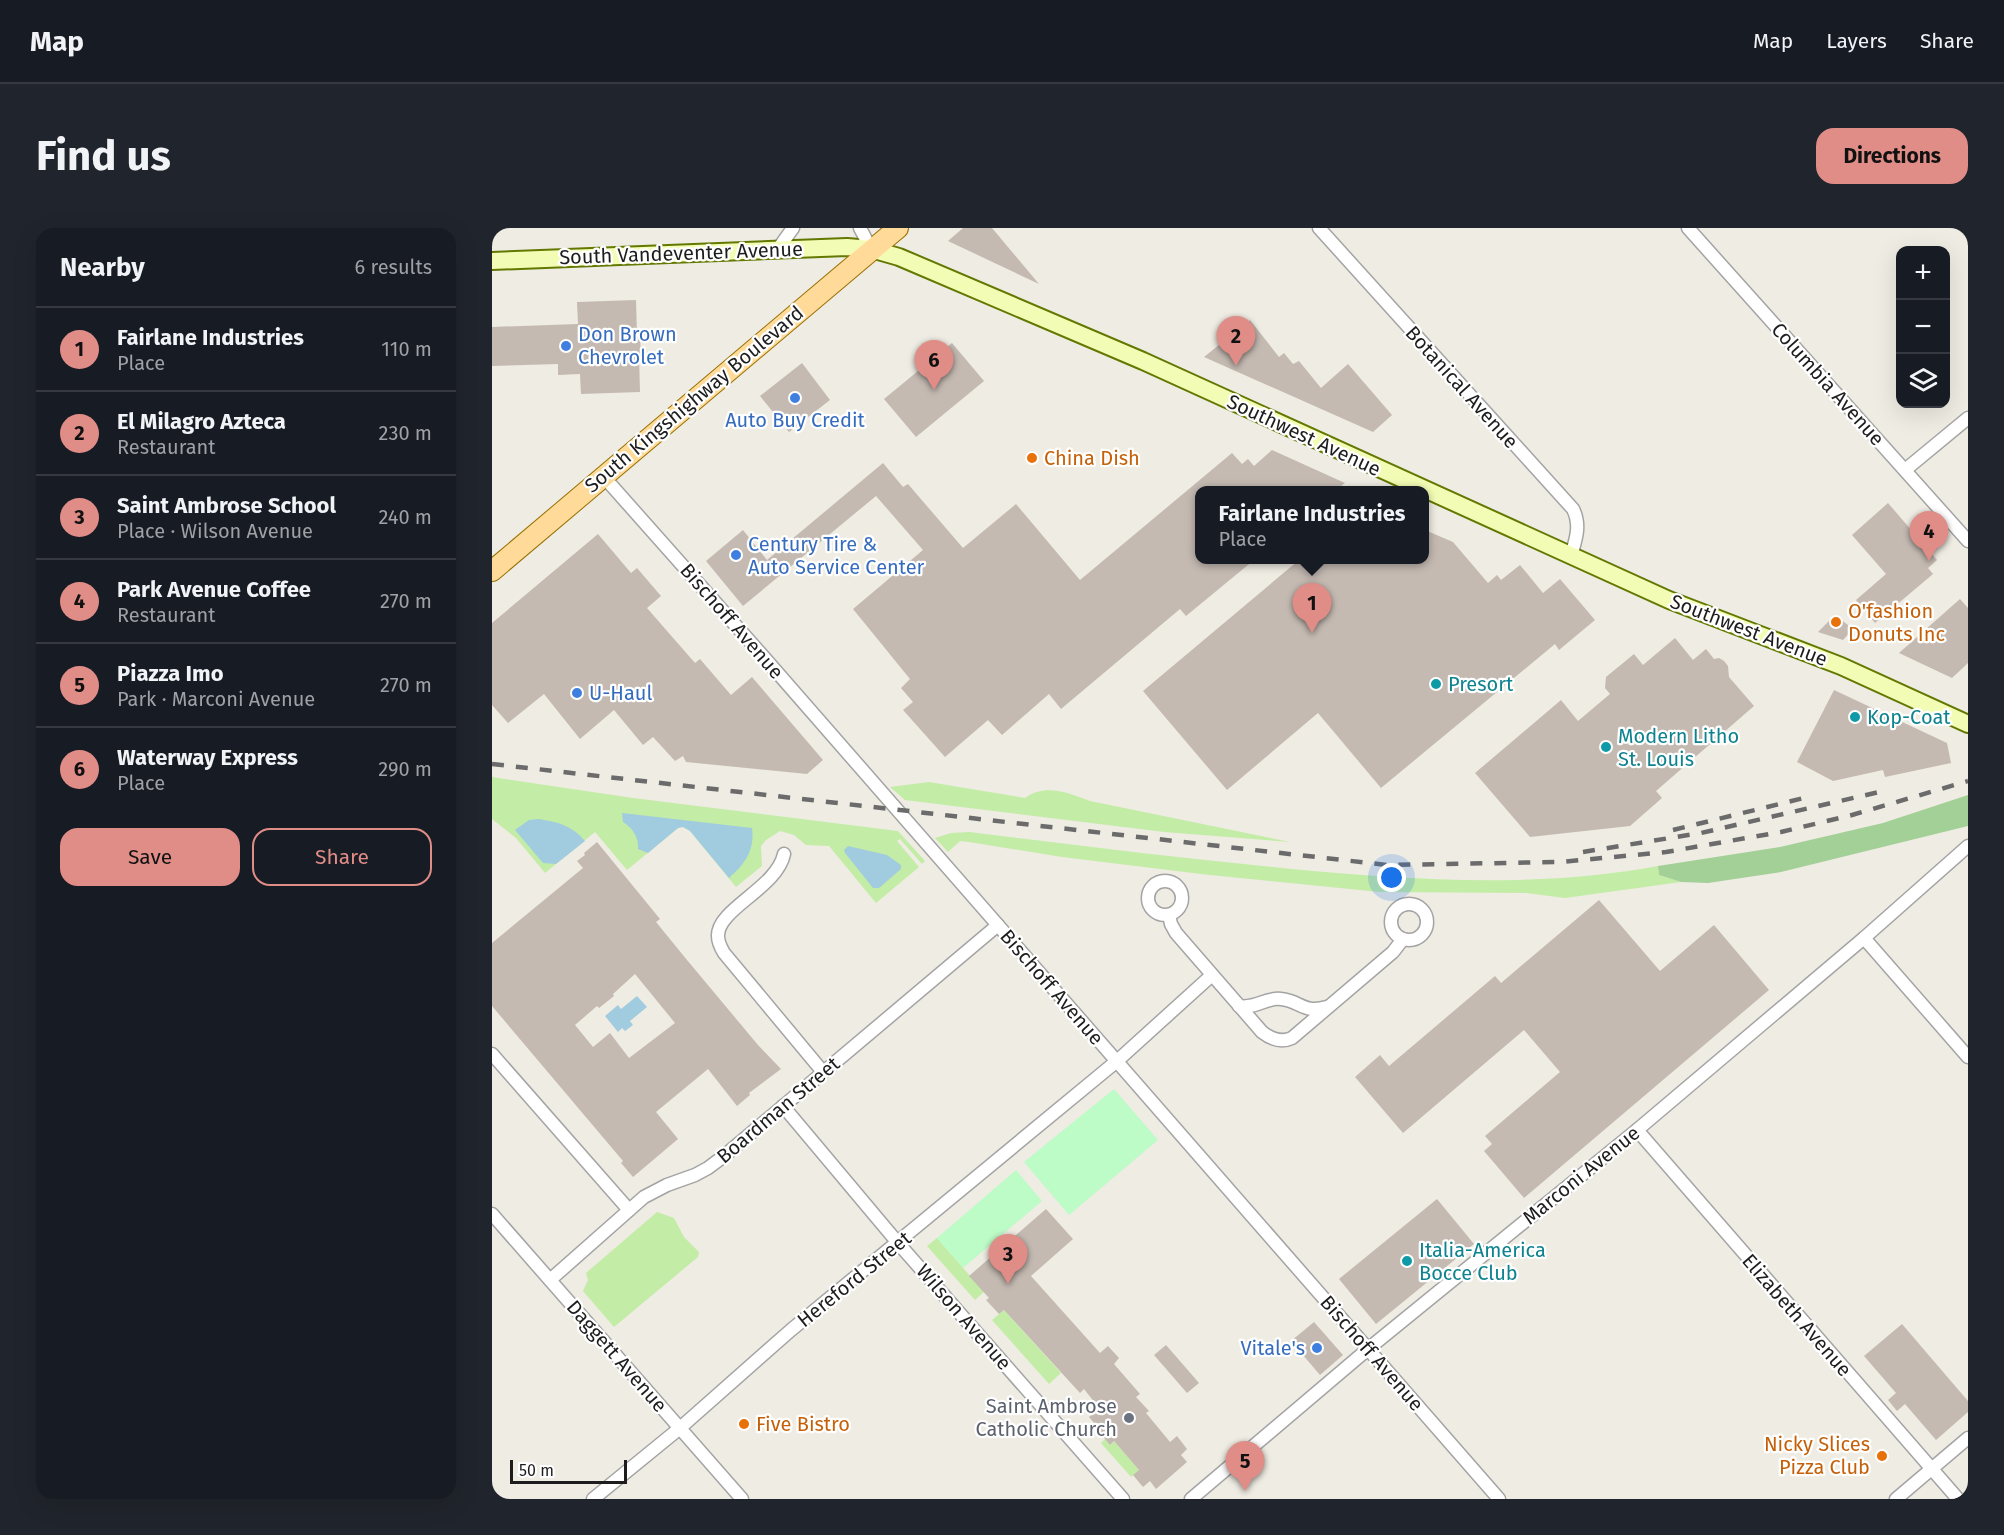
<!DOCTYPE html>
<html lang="en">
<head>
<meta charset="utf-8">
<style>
  :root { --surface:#171b24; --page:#20242c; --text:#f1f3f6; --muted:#9ea1a6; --line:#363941; --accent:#e08c87 }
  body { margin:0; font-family:"Fira Sans",sans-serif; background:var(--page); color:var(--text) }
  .controls { position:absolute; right:18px; top:18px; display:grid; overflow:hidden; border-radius:12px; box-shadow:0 6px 24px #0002 }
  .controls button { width:54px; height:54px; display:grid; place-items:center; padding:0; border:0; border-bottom:2px solid var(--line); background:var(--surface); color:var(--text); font:30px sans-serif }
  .scale { position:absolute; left:18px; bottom:15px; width:117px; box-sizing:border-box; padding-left:6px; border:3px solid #1d1d1d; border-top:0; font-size:16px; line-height:21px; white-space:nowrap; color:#1d1d1d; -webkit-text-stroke:4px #fff; paint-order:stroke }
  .you { position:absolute; left:900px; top:650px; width:21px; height:21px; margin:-15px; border:4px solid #fff; border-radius:50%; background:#1a73e8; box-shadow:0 0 0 9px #1a73e833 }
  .badge { display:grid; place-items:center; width:39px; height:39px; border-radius:50%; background:var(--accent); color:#111; font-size:20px; font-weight:700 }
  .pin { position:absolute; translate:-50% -50px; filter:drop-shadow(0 2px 3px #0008) }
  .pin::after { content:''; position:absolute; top:32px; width:21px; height:18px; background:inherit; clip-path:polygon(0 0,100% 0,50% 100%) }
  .popup { position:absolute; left:703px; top:258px; width:234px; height:78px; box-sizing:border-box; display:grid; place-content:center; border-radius:12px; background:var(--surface); filter:drop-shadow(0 2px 4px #0005); font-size:20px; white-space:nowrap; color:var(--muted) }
  .popup b { font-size:22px; color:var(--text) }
  .popup::after { content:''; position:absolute; left:50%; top:100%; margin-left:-12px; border:12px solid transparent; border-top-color:var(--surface) }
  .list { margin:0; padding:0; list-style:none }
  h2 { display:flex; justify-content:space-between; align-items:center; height:78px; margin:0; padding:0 24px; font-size:26px }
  h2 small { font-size:20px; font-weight:400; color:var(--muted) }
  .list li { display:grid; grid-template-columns:39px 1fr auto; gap:18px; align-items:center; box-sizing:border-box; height:84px; padding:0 24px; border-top:2px solid var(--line) }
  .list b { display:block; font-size:22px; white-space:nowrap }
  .list p { margin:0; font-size:20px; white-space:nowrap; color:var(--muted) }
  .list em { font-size:20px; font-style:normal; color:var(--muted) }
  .actions { display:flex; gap:12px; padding:18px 24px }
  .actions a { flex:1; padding:14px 0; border:2px solid var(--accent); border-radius:18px; text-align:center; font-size:21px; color:var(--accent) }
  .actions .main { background:var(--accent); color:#111 }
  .icon { flex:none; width:33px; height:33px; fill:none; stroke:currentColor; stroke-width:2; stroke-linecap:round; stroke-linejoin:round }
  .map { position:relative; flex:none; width:1476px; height:1271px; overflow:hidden; border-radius:18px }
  header { display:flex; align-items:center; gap:36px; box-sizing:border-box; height:84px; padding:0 30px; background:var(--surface); border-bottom:2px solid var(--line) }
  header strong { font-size:28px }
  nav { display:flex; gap:33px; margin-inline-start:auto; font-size:21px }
  .intro { display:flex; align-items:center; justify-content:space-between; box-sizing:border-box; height:144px; padding:0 36px }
  h1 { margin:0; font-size:42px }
  .button { padding:15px 27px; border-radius:18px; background:var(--accent); color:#111; font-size:21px; font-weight:700 }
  main { display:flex; gap:36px; padding:0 36px }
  aside { flex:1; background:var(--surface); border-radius:18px; box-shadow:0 6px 24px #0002 }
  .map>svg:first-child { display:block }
</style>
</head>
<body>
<header>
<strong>Map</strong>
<nav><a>Map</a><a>Layers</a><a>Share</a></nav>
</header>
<div class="intro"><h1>Find us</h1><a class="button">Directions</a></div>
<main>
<aside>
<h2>Nearby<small>6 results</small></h2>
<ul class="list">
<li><span class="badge">1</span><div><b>Fairlane Industries</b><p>Place</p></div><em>110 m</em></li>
<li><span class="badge">2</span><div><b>El Milagro Azteca</b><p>Restaurant</p></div><em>230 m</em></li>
<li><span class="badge">3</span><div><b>Saint Ambrose School</b><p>Place · Wilson Avenue</p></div><em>240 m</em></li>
<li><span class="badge">4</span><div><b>Park Avenue Coffee</b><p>Restaurant</p></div><em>270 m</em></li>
<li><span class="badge">5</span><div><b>Piazza Imo</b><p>Park · Marconi Avenue</p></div><em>270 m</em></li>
<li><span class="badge">6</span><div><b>Waterway Express</b><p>Place</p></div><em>290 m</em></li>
</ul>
<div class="actions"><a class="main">Save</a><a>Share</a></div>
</aside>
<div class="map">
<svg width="1476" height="1271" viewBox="0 0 1476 1271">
  <rect width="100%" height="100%" fill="#efece3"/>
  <g fill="#c3eca6">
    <polygon points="0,549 141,570 406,603 433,633 430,636 408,611 405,613 427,639 384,675 337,618 314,617 302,607 288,603 274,612 269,618 270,638 244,659 198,603 191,599 186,600 135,642 103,604 53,645 24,610 0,591"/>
    <path d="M437,554L533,570C553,555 577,565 598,573L798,614L672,604L413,572L398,559Z"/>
    <path d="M477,604C581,617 685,630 790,640C915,652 1042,661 1166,638L1167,647L1189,654L1073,670L1034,665L888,664L709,646L570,629L477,614L468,613L456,624L443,610L459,605Z"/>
    <polygon points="165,984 182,990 192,1009 207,1024 206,1029 122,1099 91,1063 96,1052 94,1045"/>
    <polygon points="445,1010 492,1064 483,1072 435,1018"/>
    <polygon points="512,1082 569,1145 557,1156 500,1092"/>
    <polygon points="613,1211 618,1217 622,1213 647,1242 639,1249 609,1215"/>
  </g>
  <polygon fill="#a3d096" points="1476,567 1476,598 1289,644 1216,655 1189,654 1167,647 1166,638 1288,619 1391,595"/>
  <g fill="#bdfbc7">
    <polygon points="622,861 666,912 577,987 532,934"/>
    <polygon points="524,942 550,973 471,1040 445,1010"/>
  </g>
  <g fill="#a1ccdf">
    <path d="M130,585L260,600C263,622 253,636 237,650L198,603L191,599L186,600L156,625L146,621C147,610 141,600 131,594Z"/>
    <path d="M46,591C66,594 79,597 93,613L64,636L51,635L23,602L37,592Z"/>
    <polygon points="356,618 395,627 409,637 409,641 387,660 381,660 353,625 352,622"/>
    <polygon points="145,768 155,779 138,793 141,797 133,803 130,800 126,804 113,788 126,777 129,781"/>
  </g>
  <g fill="#c4bab2" fill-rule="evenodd">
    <polygon points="471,0 500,0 547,56 456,13"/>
    <polygon points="144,72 145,108 148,108 149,128 147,128 148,164 89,166 88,146 66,147 66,136 0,138 0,99 86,96 85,74"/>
    <polygon points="758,92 787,129 792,125 801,136 807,133 829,160 856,136 900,187 881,204 712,129"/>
    <polygon points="460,115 492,153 424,209 392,171"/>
    <polygon points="310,135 338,172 297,204 268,168"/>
    <polygon points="780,222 853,255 844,262 708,262 708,332 762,332 694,388 688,381 569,481 557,466 510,507 496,492 453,529 411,482 421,474 409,460 418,451 361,381 431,322 384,268 251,378 214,333 251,302 275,332 391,235 411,259 416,256 471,320 524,276 588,352 740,225 750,236 756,231 762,238"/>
    <polygon points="1396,275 1445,332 1436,340 1441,346 1383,395 1364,372 1394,346 1360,307"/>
    <polygon points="933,302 961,314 996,355 1005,347 1009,352 1028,337 1051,365 1068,351 1103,392 1067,422 1063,416 889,560 826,485 735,562 651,463 807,332 933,332"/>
    <polygon points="106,306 139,345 145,340 169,368 155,380 203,435 208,431 239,467 260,449 331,532 315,546 194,534 191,528 183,533 161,509 151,517 122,482 88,511 52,466 16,495 0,477 0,395"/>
    <polygon points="1468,371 1476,380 1476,435 1460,450 1407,425"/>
    <polygon points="1343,387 1361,401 1351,412 1326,404"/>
    <polygon points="1183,410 1201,432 1214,421 1222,431 1227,430 1232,433 1236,438 1237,449 1262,478 1164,563 1170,570 1138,598 1038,609 983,545 1069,472 1086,493 1118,466 1113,460 1114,449 1142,426 1151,437"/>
    <polygon points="1342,462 1455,515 1459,535 1393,549 1391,542 1341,553 1305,534"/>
    <path d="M105,614L168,691L164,694L195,732L266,817L289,841L257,865L258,867L245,878L216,841L164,884L186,911L141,949L129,935L131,933L0,778V715L91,640L85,633L93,627L92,625ZM143,746L183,795L137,830L118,805L101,819L83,797L105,778L107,780L122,768L121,766Z"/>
    <polygon points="1107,672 1168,743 1222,697 1277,762 1032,970 992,923 1000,916 993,908 1068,844 1032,802 911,905 863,849 888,827 897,838 1003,748 1009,755"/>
    <polygon points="945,971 982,1016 884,1096 847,1051"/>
    <polygon points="554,981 581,1011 539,1048 608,1125 616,1118 627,1130 622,1136 648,1166 644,1169 657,1183 654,1185 678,1214 685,1208 695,1221 689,1227 695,1234 664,1261 658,1253 651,1259 641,1247 647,1242 622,1213 618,1217 608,1205 609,1203 597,1189 607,1180 592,1161 588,1165 512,1082 507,1086 494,1072 497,1070 477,1048"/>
    <polygon points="822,1094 851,1127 828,1147 799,1113"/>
    <polygon points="1410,1096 1476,1173 1476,1184 1444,1212 1413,1176 1405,1183 1396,1172 1404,1165 1372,1128"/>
    <polygon points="674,1117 707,1155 695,1165 662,1127"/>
  </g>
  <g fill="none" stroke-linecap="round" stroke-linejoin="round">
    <defs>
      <g id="street">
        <polyline points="368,0 379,21"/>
        <path d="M827,0L1081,281C1089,297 1084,311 1079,328"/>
        <polyline points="1196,0 1476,313"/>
        <polyline points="286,21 301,0"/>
        <polyline points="1413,242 1476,190"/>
        <polyline points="112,249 270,427 1007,1271"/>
        <path d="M292,626C285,660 225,681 226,708C226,714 229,720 232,725L331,844"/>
        <circle cx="673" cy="670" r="17"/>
        <circle cx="917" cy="694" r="18"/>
        <path d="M677,687L679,696L684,705L770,804C779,811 789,815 800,810L901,724L911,711"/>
        <polyline points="1372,710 1476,829"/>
        <path d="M747,778C764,781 774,769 789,771C809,773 811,786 835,779"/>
        <polyline points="0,826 137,982"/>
        <polyline points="291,878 406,1015 631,1271"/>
        <polyline points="1145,902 1466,1271"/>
        <polyline points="0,986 250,1271"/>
        <polyline points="58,1052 152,969 175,957 203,947 216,940 232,928 506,697"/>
        <polyline points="101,1271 188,1200 299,1102 625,833 720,747"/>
        <polyline points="699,1271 876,1121 1145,902 1372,710 1476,618"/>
        <polyline points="1404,1271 1476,1210"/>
      </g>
      <polyline id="secondary" points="0,33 355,19 379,21 407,29 651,133 1177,372 1349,438 1476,496"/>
      <polyline id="primary" points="0,343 406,0"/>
    </defs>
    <use href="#street" stroke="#a4a4a4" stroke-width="15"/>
    <use href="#secondary" stroke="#637800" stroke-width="20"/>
    <use href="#primary" stroke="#977000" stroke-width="22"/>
    <use href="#street" stroke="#fff" stroke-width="12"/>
    <use href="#secondary" stroke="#f3fcb4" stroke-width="16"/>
    <use href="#primary" stroke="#ffda98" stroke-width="20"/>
    <g stroke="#6b6b6b" stroke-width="4.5" stroke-dasharray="12 12" stroke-linecap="butt">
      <polyline points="0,536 895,637 1068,634 1174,624 1289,604 1360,587 1476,553"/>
      <polyline points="1181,602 1312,570"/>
      <polyline points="1091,624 1209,605 1387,564"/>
    </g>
  </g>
  <g fill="#3f7fe0" stroke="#fff" stroke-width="2">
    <circle cx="74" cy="118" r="6"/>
    <circle cx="303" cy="170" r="6"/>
    <circle cx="244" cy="327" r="6"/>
    <circle cx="85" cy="465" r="6"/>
    <circle cx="825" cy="1120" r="6"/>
  </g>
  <g fill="#e8710a" stroke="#fff" stroke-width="2">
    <circle cx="540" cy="230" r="6"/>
    <circle cx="1344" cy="394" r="6"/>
    <circle cx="252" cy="1196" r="6"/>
    <circle cx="1390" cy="1228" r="6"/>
  </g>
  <g fill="#0f9aa8" stroke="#fff" stroke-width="2">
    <circle cx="944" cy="456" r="6"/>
    <circle cx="1363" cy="489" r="6"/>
    <circle cx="1114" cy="519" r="6"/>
    <circle cx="915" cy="1033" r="6"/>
  </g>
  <circle fill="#6b7280" stroke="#fff" stroke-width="2" cx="637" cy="1190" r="6"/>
  <g text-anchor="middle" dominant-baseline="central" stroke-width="4.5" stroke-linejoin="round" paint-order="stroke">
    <g font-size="20" fill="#1d1d1d" stroke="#fff">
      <text transform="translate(189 25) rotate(-2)">South Vandeventer Avenue</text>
      <text transform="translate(1336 156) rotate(48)">Columbia Avenue</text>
      <text transform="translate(970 159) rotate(48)">Botanical Avenue</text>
      <text transform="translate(202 171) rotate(-40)">South Kingshighway Boulevard</text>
      <text transform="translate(812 207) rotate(25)">Southwest Avenue</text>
      <text transform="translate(240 393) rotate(49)">Bischoff Avenue</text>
      <text transform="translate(1257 402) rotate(21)">Southwest Avenue</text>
      <text transform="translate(560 759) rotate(49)">Bischoff Avenue</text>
      <text transform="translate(286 882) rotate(-40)">Boardman Street</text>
      <text transform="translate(1089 947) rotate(-39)">Marconi Avenue</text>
      <text transform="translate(362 1051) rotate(-39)">Hereford Street</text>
      <text transform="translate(1305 1087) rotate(49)">Elizabeth Avenue</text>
      <text transform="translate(472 1089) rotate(49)">Wilson Avenue</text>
      <text transform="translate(880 1125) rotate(49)">Bischoff Avenue</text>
      <text transform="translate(125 1128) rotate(49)">Daggett Avenue</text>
    </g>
    <g font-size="20" fill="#366cbe" stroke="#fff" text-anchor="start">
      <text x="86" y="106">Don Brown<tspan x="86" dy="23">Chevrolet</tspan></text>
      <text x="303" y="192" text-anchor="middle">Auto Buy Credit</text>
      <text x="256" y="316">Century Tire &amp;<tspan x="256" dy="23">Auto Service Center</tspan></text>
      <text x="97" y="465">U-Haul</text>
      <text x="813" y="1120" text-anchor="end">Vitale's</text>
    </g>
    <g font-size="20" fill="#c56008" stroke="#fff" text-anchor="start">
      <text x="552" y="230">China Dish</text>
      <text x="1356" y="383">O'fashion<tspan x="1356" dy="23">Donuts Inc</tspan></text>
      <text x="264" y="1196">Five Bistro</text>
      <text x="1378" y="1216" text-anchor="end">Nicky Slices<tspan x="1378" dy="23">Pizza Club</tspan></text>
    </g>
    <g font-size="20" fill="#0d838f" stroke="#fff" text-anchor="start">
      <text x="956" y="456">Presort</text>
      <text x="1375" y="489">Kop-Coat</text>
      <text x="1126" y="508">Modern Litho<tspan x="1126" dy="23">St. Louis</tspan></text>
      <text x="927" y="1022">Italia-America<tspan x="927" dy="23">Bocce Club</tspan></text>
    </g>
    <g font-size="20" fill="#5b616d" stroke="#fff" text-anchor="end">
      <text x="625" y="1178">Saint Ambrose<tspan x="625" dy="23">Catholic Church</tspan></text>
    </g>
  </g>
</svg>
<div class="controls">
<button>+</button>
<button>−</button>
<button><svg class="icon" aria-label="layers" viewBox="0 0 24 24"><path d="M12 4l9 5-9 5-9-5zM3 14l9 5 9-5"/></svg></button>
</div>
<div class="scale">50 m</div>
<div class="you"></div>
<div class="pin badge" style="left:820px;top:405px">1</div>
<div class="popup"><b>Fairlane Industries</b>Place</div>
<div class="pin badge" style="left:744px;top:138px">2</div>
<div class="pin badge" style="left:516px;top:1056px">3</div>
<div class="pin badge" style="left:1437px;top:333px">4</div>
<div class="pin badge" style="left:753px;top:1263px">5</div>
<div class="pin badge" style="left:442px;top:162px">6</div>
</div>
</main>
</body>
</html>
